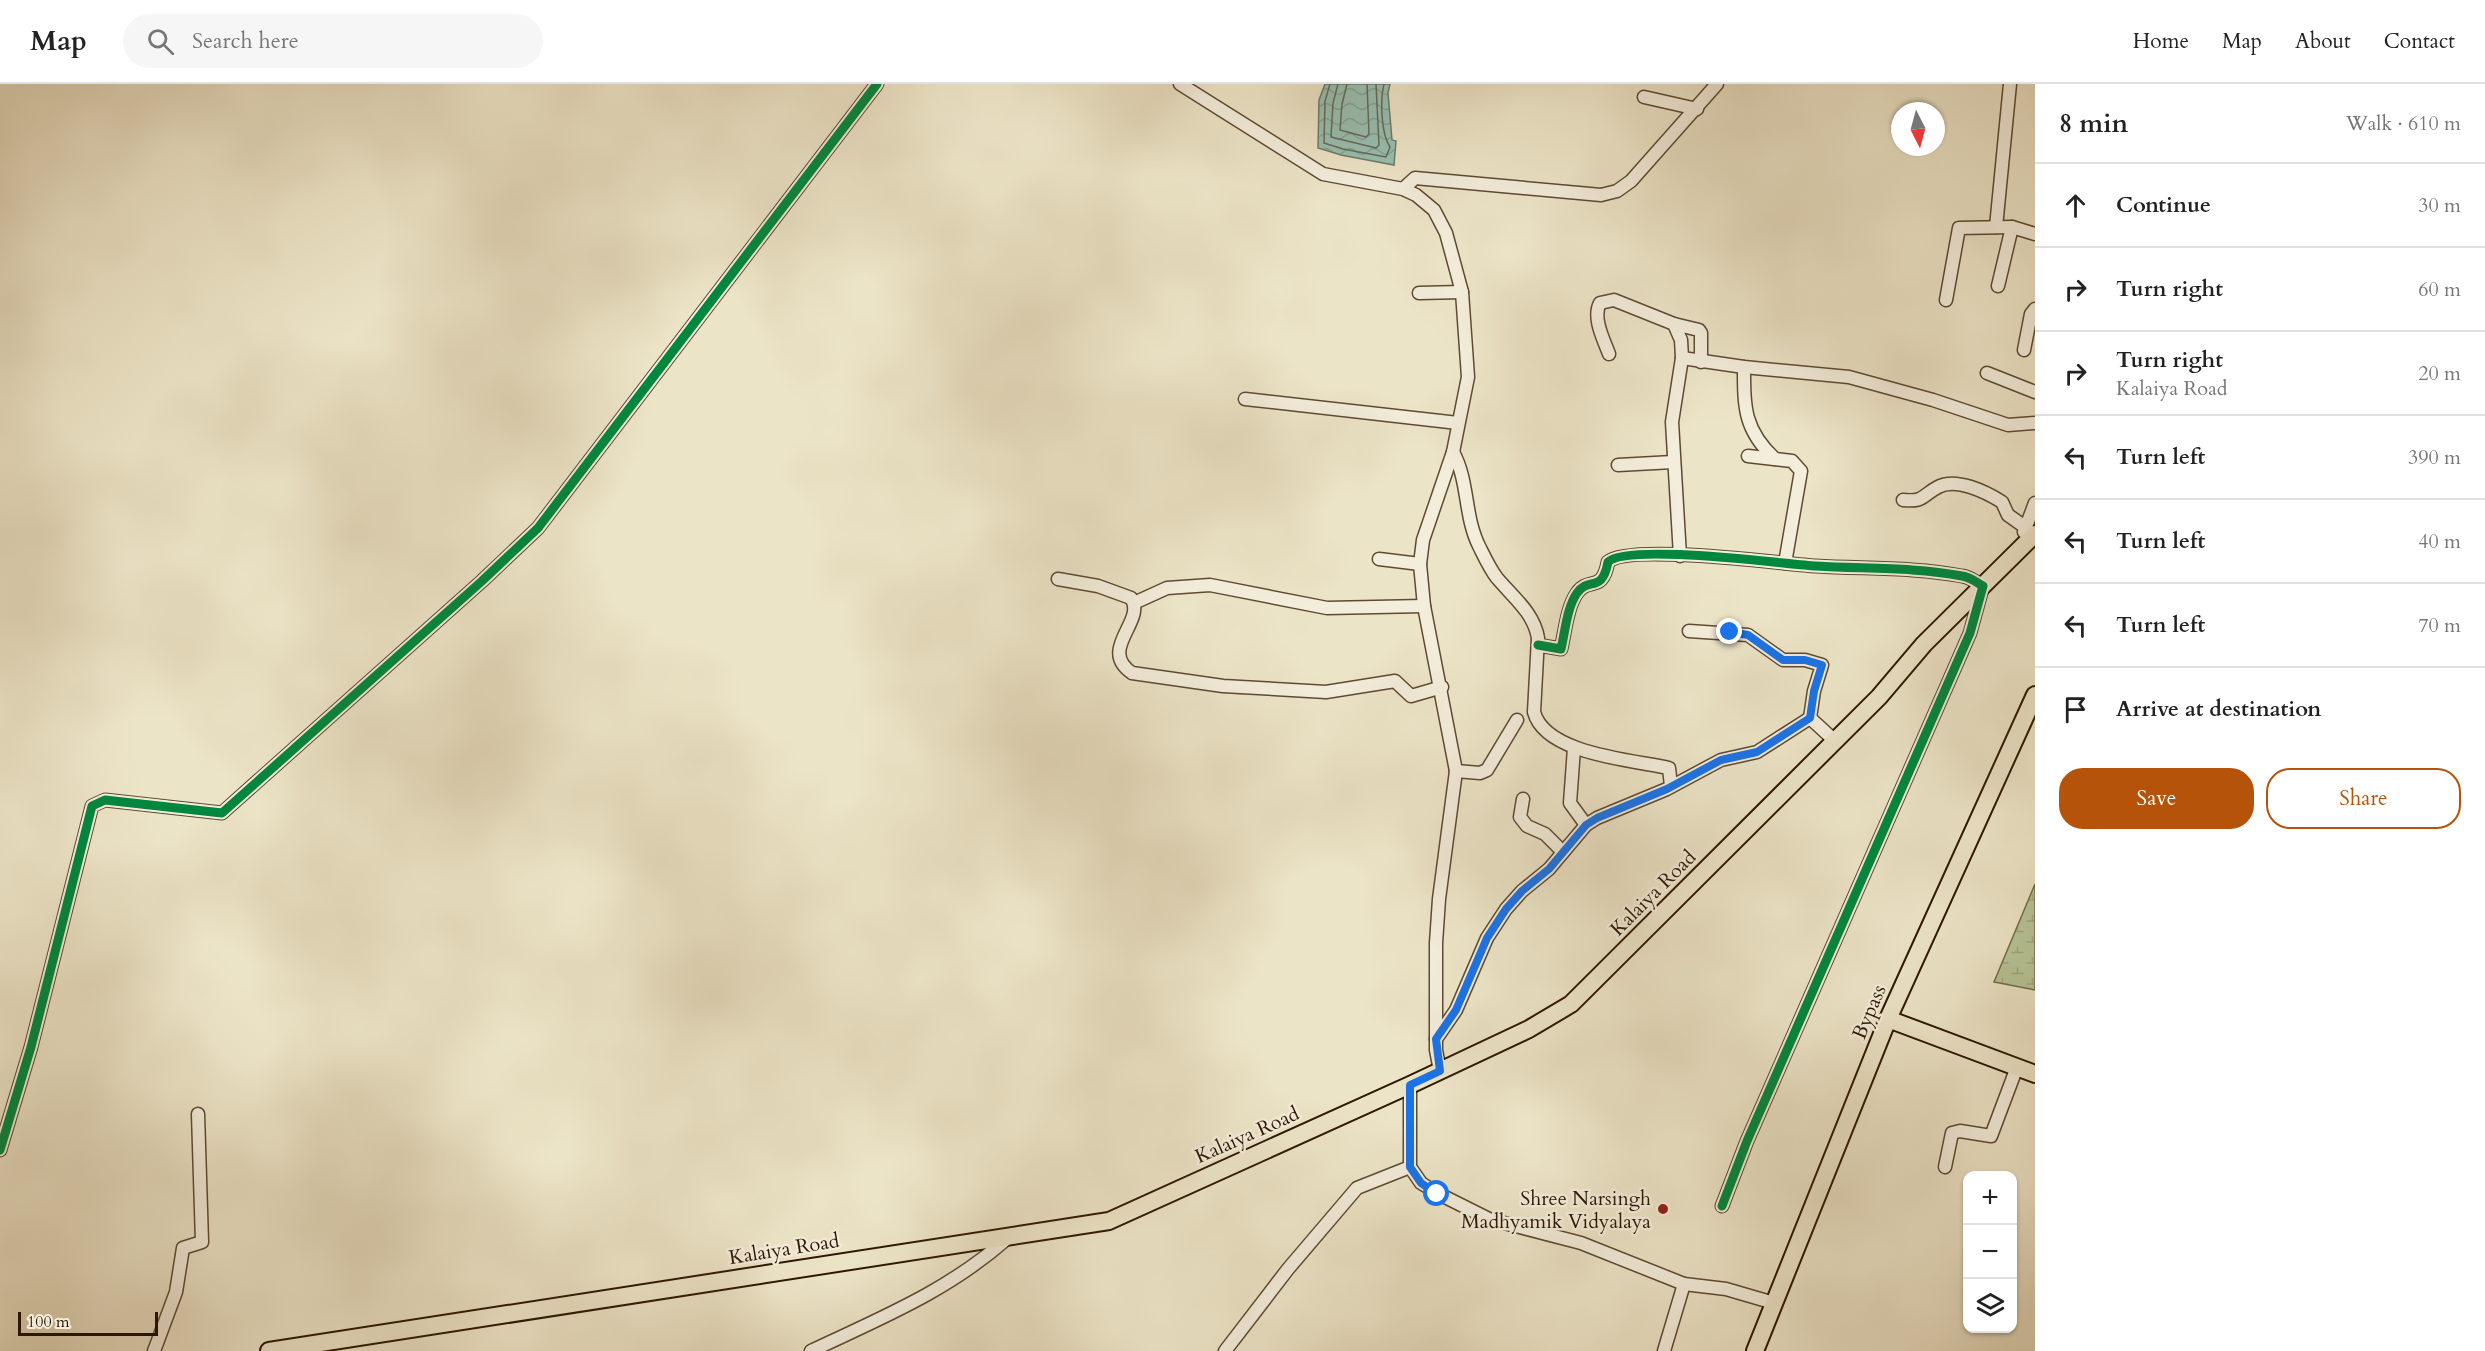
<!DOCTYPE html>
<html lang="en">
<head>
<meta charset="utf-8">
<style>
  :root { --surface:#fff; --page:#f6f6f6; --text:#222; --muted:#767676; --line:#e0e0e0; --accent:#b45309 }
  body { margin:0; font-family:Cardo,serif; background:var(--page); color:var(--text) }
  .controls { position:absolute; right:18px; bottom:18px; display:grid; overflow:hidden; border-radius:12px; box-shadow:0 2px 4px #0004 }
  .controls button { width:54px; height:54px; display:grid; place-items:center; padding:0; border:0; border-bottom:2px solid var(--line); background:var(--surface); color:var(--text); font:30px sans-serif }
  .compass { position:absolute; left:1891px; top:18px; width:54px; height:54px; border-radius:50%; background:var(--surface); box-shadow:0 2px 4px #0004; rotate:174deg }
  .scale { position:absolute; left:18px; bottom:15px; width:140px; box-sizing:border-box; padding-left:6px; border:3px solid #2e1702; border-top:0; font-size:16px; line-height:21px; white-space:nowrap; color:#2e1702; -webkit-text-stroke:4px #f3eddb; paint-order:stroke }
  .stop { position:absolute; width:18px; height:18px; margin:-14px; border:4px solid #1a73e8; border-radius:50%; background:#fff }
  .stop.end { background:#1a73e8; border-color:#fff; box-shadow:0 2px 6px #0008 }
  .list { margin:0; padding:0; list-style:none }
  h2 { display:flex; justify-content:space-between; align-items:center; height:78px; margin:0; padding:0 24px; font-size:26px }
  h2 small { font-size:20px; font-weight:400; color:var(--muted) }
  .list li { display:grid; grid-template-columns:39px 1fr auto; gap:18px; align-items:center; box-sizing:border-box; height:84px; padding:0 24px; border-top:2px solid var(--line) }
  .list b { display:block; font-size:22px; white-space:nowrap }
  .list p { margin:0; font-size:20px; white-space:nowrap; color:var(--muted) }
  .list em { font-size:20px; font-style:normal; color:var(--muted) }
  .actions { display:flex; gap:12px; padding:18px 24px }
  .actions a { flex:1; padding:14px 0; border:2px solid var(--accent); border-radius:24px; text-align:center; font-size:21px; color:var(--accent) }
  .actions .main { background:var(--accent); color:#fff }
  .icon { flex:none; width:33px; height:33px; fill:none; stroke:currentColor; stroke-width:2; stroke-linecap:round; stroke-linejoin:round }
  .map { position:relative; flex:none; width:2035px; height:1267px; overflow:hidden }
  header { display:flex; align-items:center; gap:36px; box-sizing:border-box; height:84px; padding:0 30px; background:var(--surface); border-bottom:2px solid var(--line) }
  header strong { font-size:28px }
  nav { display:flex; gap:33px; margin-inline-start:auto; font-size:21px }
  .search { width:420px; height:54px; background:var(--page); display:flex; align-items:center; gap:15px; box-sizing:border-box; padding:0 21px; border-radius:33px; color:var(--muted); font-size:22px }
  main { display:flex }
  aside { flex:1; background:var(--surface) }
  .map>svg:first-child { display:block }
</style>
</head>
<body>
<header>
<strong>Map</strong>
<div class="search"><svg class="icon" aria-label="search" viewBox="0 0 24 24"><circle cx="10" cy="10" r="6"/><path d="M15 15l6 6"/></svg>Search here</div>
<nav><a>Home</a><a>Map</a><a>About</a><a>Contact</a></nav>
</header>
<main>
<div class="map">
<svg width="2035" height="1267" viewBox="0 0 2035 1267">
  <defs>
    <pattern id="wetland-marsh" width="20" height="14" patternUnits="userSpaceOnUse" patternTransform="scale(1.5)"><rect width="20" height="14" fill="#b7c497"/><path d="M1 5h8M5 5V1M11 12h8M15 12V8" fill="none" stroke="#9ea880"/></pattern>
    <pattern id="water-waves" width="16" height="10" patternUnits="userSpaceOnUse" patternTransform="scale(1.5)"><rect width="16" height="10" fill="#99bfb1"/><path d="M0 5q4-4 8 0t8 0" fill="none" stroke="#84a397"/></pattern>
  </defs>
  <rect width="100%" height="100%" fill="#ece4c7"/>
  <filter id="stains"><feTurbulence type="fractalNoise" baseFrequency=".00333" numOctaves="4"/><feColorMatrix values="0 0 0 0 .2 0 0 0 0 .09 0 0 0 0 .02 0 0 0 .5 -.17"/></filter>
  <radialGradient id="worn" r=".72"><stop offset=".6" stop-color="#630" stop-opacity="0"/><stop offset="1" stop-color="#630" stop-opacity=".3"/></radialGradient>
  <polygon fill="url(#wetland-marsh)" stroke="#726e4c" stroke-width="1.5" points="2035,800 2035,906 1994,898"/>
  <polygon fill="url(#water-waves)" stroke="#6e7c6b" stroke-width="1.5" points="1325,0 1390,0 1388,9 1392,56 1396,57 1394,81 1341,71 1318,64 1319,16"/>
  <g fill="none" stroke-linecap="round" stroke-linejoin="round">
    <g stroke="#646b5a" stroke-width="1.5">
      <path d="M1330,0L1325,17L1324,59L1343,65L1386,73L1390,63C1381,50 1380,16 1384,0"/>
      <polyline points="1338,0 1333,19 1331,53 1376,64 1379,61 1376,0"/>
      <polyline points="1347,0 1342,20 1340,46 1366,53 1369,50 1367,0"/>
    </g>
    <defs>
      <g id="minor">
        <polyline points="1180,0 1323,90 1403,105 1416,111 1434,126 1446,149 1462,208 1468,293 1453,368 1423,456 1420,480 1424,522 1456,687 1439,815 1436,859 1436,966 1440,987"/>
        <polyline points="1644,13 1697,25"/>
        <polyline points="1403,105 1415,94 1601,111 1617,107 1631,97 1717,0"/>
        <polyline points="1996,143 2010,0"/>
        <polyline points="1998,202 2012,143 2035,150"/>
        <polyline points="1419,209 1462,208"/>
        <polyline points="1946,216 1959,144 2012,143"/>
        <polyline points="1674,240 1699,246 1701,249 1701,278"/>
        <polyline points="2024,266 2031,230 2035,225"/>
        <path d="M1609,270C1604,256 1592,234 1600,219L1614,216L1674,240L1681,256L1682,274L1744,283L1849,293L1933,316L2008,341L2035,339"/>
        <path d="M1744,283C1744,324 1744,346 1775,375"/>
        <polyline points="1987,289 2035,308"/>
        <polyline points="1245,315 1458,339"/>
        <path d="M1453,368C1469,397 1464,432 1479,462C1484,472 1490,485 1497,494C1513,513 1534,529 1538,554L1534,628C1545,670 1632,676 1669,684L1671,702"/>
        <polyline points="1748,372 1792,377 1801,387 1785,479"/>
        <polyline points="1618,381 1673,378"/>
        <path d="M1903,416C1925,418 1921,412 1938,403C1956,393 1986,408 2002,418L2008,431L2025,443"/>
        <polyline points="2024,448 2035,419"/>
        <polyline points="1680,472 1672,338 1682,274"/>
        <polyline points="1379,475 1420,480"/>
        <path d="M1058,495L1098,502L1131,514C1147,537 1097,565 1132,589L1223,602L1326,608L1395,597L1411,612L1442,603"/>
        <polyline points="1134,519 1167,504 1210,501 1327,524 1424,522"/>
        <polyline points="1689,547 1748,551 1783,576 1805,576 1822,581 1814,607 1810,634"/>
        <path d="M1538,561L1561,565C1565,548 1567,523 1577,509C1589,492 1602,510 1608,478C1628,459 1783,480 1816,482C1865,485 1914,483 1962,492C1970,493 1976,498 1983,502L1970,549L1747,1057L1722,1122"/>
        <polyline points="1574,664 1570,719 1586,741"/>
        <polyline points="1456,687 1480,689 1487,686 1517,636"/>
        <polyline points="1523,715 1520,733 1527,742 1545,750 1563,768"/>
        <polyline points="1436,955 1456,926 1487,854 1506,825 1522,807 1549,785 1586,741 1597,734 1667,705 1721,676 1757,668 1810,634 1835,657"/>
        <polyline points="1410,1001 1410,1083 1421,1099 1437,1109 1489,1135 1581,1159 1684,1200 1726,1205 1774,1219"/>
        <polyline points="0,1066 31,963 92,722 105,716 222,729 482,497 538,444 877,0"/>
        <polyline points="1945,1083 1952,1049 1960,1047 1991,1052 2017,983"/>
        <polyline points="154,1267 176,1208 183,1164 202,1158 198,1030"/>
        <path d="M811,1267C883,1233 948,1207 1009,1153"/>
        <polyline points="1225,1267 1288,1185 1357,1104 1410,1083"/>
        <polyline points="1664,1267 1684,1200"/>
      </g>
      <g id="major">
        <polyline points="1888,935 2035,990"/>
        <polyline points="269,1267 1109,1137 1410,1001 1529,945 1571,920 1879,613 1924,560 2035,450"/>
        <polyline points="1755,1267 1888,935 2035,611"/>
      </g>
    </defs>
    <use href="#minor" stroke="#5e4a33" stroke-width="15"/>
    <use href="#major" stroke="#2e1702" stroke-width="20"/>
    <use href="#minor" stroke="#f3eddb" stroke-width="12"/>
    <use href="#major" stroke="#ece4c7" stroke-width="16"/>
    <defs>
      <g id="cycleway">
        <path d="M1538,561L1561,565C1565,548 1567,523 1577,509C1589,492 1602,510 1608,478C1628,459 1783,480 1816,482C1865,485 1914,483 1962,492C1970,493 1976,498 1983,502L1970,549L1747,1057L1722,1122"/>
        <polyline points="0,1066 31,963 92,722 105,716 222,729 482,497 538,444 877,0"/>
      </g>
    </defs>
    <use href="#cycleway" stroke="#f3eddb" stroke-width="13"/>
    <use href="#cycleway" stroke="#00873e" stroke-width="9"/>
  </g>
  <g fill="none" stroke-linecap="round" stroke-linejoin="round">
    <polyline stroke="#1a73e8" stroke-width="8" points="1437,1110 1421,1099 1410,1083 1410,1001 1440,987 1436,955 1456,926 1487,854 1506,825 1522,807 1549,785 1586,741 1597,734 1667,705 1721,676 1757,668 1810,634 1814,607 1822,581 1805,576 1783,576 1748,551 1730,548"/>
  </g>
  <circle fill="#8f2418" stroke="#f3eddb" stroke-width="2" cx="1663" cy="1125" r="6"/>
  <g text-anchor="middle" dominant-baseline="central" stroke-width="5" stroke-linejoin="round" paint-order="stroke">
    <g font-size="20" fill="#2e1702" stroke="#f3eddb">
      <text transform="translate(1653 809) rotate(-45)">Kalaiya Road</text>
      <text transform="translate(1869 928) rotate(-67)">Bypass</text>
      <text transform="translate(1247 1051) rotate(-24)">Kalaiya Road</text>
      <text transform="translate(784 1165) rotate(-9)">Kalaiya Road</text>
    </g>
    <g font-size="20" fill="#2e1702" stroke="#f3eddb" text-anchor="end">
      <text x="1651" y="1114">Shree Narsingh<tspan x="1651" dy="23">Madhyamik Vidyalaya</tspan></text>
    </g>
  </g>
  <rect width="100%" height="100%" filter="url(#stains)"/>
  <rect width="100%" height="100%" fill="url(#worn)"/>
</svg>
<div class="controls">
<button>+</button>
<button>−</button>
<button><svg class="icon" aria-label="layers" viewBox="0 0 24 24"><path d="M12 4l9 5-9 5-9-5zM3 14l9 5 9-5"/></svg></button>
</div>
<svg class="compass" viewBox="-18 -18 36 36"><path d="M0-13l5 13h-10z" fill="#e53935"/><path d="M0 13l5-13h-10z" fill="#767676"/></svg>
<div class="scale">100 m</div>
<div class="stop" style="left:1437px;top:1110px"></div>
<div class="stop end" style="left:1730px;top:548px"></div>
</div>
<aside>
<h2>8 min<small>Walk · 610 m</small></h2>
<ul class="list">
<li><svg class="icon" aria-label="ahead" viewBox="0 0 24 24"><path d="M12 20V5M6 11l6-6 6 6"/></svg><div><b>Continue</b></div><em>30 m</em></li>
<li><svg class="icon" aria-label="right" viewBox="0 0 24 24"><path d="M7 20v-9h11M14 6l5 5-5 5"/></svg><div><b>Turn right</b></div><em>60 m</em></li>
<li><svg class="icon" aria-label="right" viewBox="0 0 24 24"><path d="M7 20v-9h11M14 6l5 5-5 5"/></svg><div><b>Turn right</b><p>Kalaiya Road</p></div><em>20 m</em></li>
<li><svg class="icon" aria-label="left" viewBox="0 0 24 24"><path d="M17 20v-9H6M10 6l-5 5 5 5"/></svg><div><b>Turn left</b></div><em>390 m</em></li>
<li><svg class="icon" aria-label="left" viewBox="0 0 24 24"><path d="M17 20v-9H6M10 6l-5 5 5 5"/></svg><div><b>Turn left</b></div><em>40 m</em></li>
<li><svg class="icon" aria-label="left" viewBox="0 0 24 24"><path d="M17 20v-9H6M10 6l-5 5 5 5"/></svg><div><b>Turn left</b></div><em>70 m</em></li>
<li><svg class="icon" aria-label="arrive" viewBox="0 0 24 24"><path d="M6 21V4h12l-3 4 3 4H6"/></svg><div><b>Arrive at destination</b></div></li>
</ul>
<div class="actions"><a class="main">Save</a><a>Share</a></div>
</aside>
</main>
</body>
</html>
